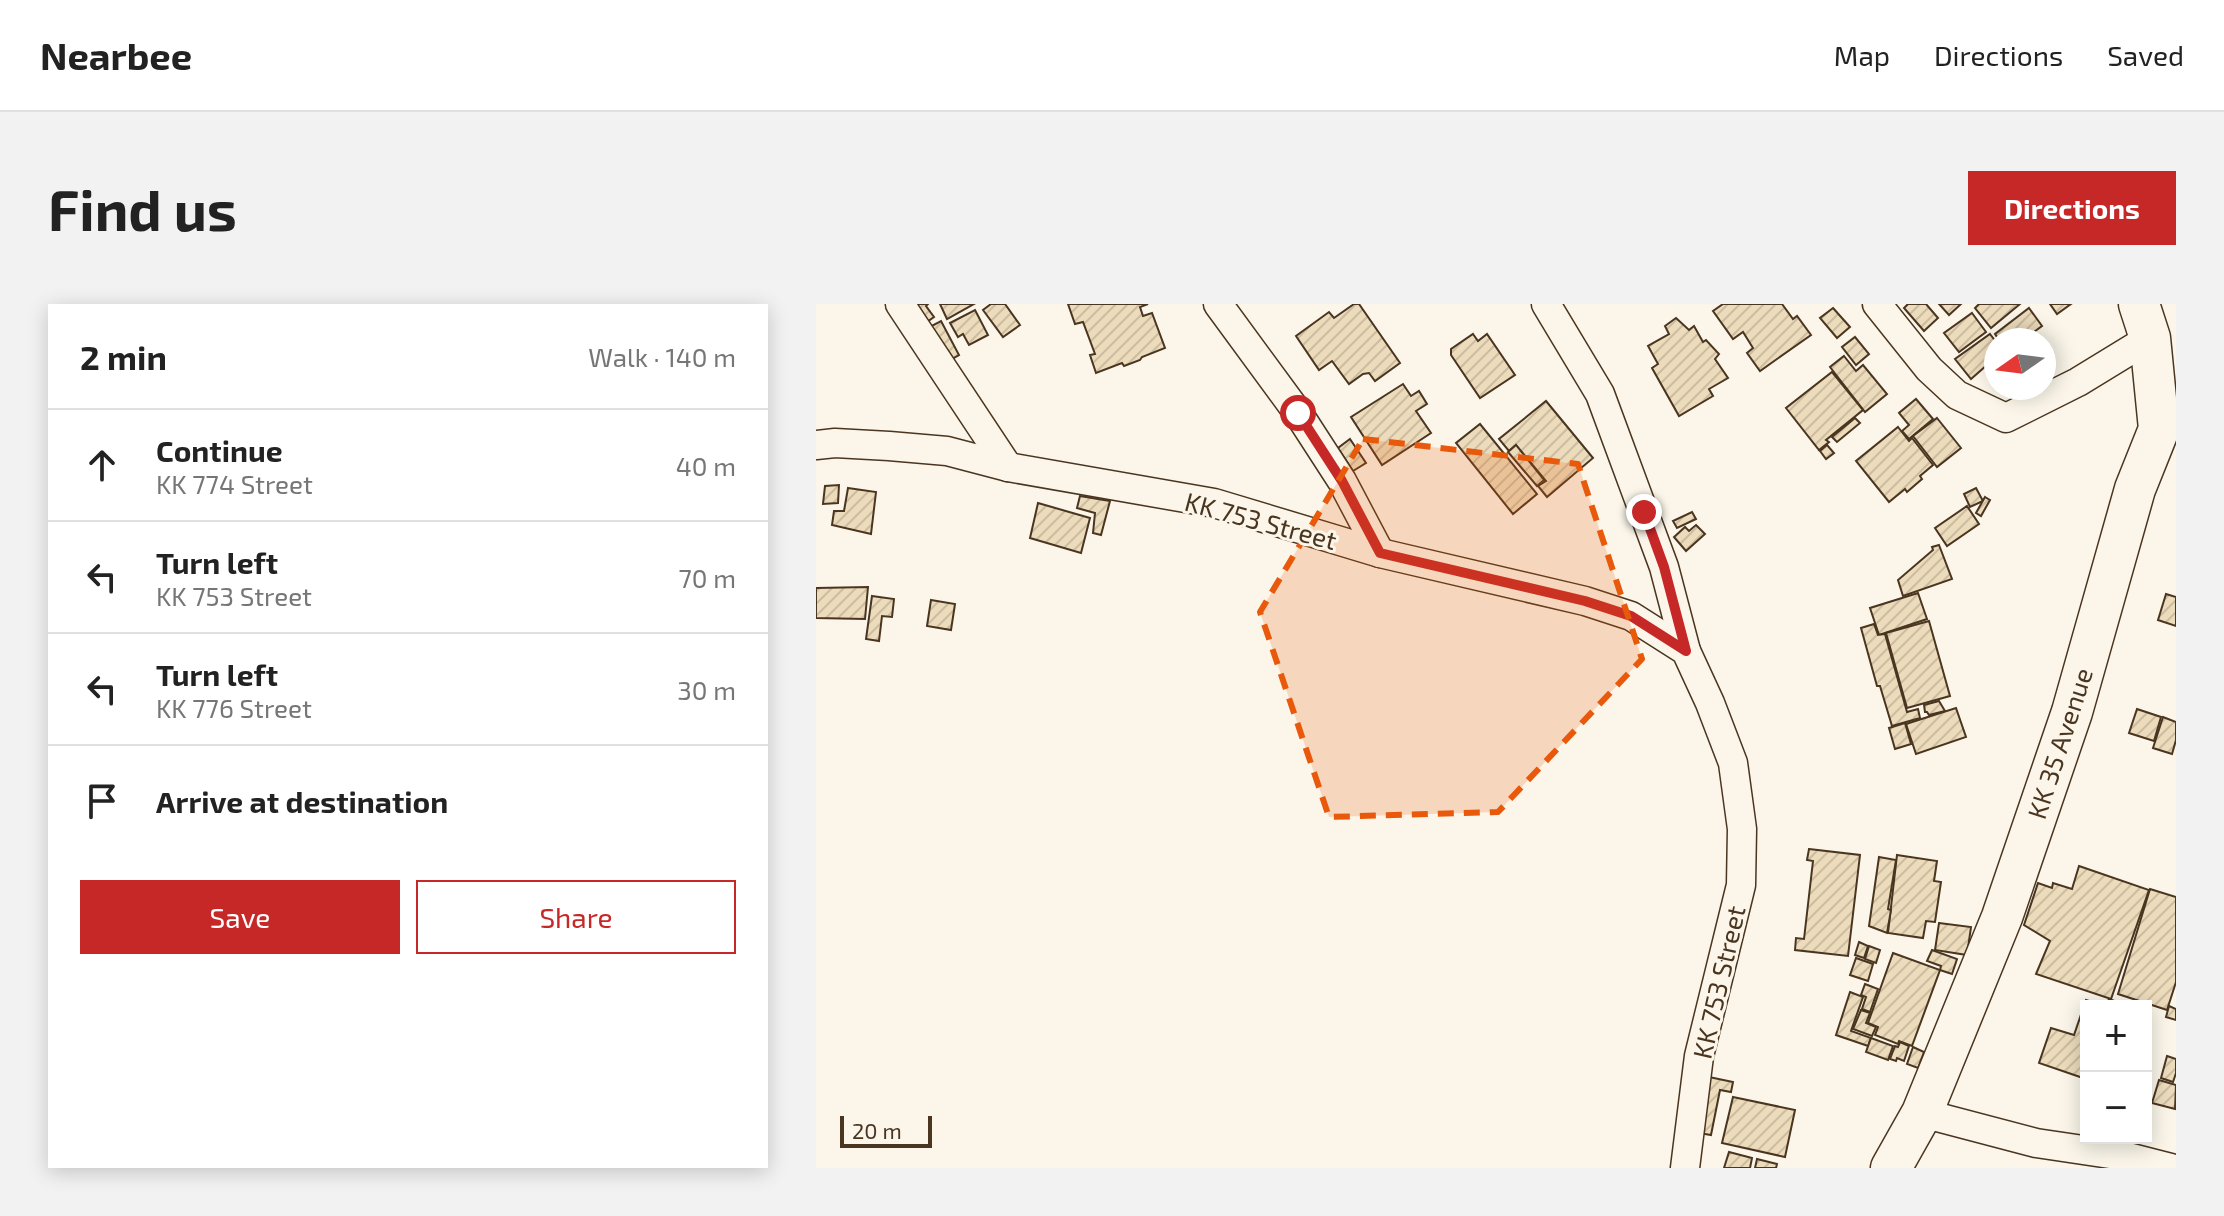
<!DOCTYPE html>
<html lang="en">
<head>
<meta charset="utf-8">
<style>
  :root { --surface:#fff; --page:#f2f2f2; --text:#222; --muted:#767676; --line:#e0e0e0; --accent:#c62828 }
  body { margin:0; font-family:"Exo 2",sans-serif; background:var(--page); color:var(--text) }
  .controls { position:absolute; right:24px; bottom:24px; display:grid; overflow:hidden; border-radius:0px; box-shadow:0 4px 20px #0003 }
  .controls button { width:72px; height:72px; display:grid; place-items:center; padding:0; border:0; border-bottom:2px solid var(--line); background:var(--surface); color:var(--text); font:40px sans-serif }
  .compass { position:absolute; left:1168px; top:24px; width:72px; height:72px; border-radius:50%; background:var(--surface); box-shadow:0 4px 20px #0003; rotate:256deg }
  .scale { position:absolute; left:24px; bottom:20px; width:92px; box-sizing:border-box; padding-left:8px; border:4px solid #4a3520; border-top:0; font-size:22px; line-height:28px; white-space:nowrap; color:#4a3520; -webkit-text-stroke:6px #fbf6e9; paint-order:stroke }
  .stop { position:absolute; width:24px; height:24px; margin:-18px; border:6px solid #c62828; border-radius:50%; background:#fff }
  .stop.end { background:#c62828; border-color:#fff; box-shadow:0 2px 8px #0008 }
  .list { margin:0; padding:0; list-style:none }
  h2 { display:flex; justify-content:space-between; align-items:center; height:104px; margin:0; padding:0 32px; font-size:34px }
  h2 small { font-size:26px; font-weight:400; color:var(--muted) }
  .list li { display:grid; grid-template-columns:52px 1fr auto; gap:24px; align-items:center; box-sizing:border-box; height:112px; padding:0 32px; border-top:2px solid var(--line) }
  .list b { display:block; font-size:30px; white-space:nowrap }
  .list p { margin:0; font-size:26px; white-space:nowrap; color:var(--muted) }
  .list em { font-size:26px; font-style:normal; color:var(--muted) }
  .actions { display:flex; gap:16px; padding:24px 32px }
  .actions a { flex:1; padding:18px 0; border:2px solid var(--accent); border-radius:0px; text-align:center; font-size:28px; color:var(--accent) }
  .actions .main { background:var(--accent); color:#fff }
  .icon { flex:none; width:44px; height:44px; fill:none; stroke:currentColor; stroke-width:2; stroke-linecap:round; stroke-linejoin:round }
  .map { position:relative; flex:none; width:1360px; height:864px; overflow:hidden; border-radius:0px }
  header { display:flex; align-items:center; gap:48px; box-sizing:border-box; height:112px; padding:0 40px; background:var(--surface); border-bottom:2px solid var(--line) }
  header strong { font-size:38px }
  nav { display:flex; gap:44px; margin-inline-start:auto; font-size:28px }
  .intro { display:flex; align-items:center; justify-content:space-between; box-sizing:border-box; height:192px; padding:0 48px }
  h1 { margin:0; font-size:56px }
  .button { padding:20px 36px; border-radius:0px; background:var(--accent); color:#fff; font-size:28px; font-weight:700 }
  main { display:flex; gap:48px; padding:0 48px }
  aside { flex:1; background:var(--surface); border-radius:0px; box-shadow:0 4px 20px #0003 }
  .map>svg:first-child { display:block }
</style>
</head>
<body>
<header>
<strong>Nearbee</strong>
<nav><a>Map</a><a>Directions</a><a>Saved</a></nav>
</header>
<div class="intro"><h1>Find us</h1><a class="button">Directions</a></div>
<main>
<aside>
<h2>2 min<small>Walk · 140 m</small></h2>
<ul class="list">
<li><svg class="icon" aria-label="ahead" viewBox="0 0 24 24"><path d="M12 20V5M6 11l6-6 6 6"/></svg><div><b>Continue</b><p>KK 774 Street</p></div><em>40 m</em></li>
<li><svg class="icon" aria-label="left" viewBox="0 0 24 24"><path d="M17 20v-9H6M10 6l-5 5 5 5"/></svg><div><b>Turn left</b><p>KK 753 Street</p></div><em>70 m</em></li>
<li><svg class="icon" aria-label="left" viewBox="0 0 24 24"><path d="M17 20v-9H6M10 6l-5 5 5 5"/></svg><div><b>Turn left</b><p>KK 776 Street</p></div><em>30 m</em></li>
<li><svg class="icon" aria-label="arrive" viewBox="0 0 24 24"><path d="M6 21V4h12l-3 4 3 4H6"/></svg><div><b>Arrive at destination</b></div></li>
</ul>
<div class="actions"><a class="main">Save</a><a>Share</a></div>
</aside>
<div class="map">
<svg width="1360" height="864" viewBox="0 0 1360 864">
  <defs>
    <pattern id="building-hatch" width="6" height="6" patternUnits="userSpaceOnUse" patternTransform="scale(2)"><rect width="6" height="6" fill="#ecdcbc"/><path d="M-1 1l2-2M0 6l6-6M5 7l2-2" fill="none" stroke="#ccbda1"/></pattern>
  </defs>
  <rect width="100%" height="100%" fill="#fbf6e9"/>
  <g fill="url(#building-hatch)" stroke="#4a3520" stroke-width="2">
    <polygon points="90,0 112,0 110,2 118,13 105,22"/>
    <polygon points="124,0 158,0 131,15"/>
    <polygon points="175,0 189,0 204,21 187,33 167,6"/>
    <polygon points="252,0 332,0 324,3 327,12 336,9 349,44 326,53 324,56 308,62 306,59 280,69 274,51 279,50 267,18 259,20"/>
    <polygon points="538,0 543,0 584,59 559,77 553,69 547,70 533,80 516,57 503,66 480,32 513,8 518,14"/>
    <polygon points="907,0 966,0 977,15 981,12 995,31 944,67 931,49 937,44 927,28 917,35 897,7"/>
    <polygon points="1092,0 1110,0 1122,14 1108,27 1088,4"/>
    <polygon points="1123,0 1145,0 1133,11"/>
    <polygon points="1163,0 1204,0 1175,24 1159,4"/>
    <polygon points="1234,0 1255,0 1241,10"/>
    <polygon points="1017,4 1034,23 1021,34 1004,14"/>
    <polygon points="1213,4 1226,22 1207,36 1183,36 1179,30"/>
    <polygon points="159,6 172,31 153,41 147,30 142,33 134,19"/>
    <polygon points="1156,9 1170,28 1143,48 1128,29"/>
    <polygon points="860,14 873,26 878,22 887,38 890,36 903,50 899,55 912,74 893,85 897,92 863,112 836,64 842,60 832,42 853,30 849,22"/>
    <polygon points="125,17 143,51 127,60 108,26"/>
    <polygon points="657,30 662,37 671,30 699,71 664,94 635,51 635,45"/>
    <polygon points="1174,30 1180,38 1180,53 1155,75 1139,55"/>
    <polygon points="1039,33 1053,50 1040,61 1026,43"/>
    <polygon points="1028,52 1040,67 1047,61 1071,90 1049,108 1014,63"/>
    <polygon points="1016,68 1047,106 1010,136 1013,138 1003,146 970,104"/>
    <polygon points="587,80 595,92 603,87 611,100 600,107 615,129 566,161 535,113"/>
    <polygon points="1100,95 1117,115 1093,135 1086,127 1093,121 1083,109"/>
    <polygon points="730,97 777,154 731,193 722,182 730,177 700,141 693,147 683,135"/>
    <polygon points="1039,114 1044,119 1021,138 1016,133"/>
    <polygon points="1121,114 1145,144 1121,163 1097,132"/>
    <polygon points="664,120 721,190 697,210 640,139"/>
    <polygon points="1082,123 1093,137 1096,134 1117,161 1104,172 1106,175 1091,188 1089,185 1073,198 1040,157"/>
    <polygon points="534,135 550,159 537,167 522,144"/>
    <polygon points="700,141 728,176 721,182 692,148"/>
    <polygon points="1011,141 1018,149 1010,155 1004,147"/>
    <polygon points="23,181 22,199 7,200 9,182"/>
    <polygon points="32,184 60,188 55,230 16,221 18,207 28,207"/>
    <polygon points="1160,184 1167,197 1154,203 1148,190"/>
    <polygon points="264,192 294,197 285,231 277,229 279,209 261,204"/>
    <polygon points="1169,193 1174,196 1165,212 1160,209"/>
    <polygon points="222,199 274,214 265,249 214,234"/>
    <polygon points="1151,202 1163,220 1131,242 1119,224"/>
    <polygon points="876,208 880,215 861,224 857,217"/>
    <polygon points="880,221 889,230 870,247 858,233 869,223 873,227"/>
    <polygon points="1123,241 1136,275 1087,292 1082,276 1117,246 1116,243"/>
    <polygon points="52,283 49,315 0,314 0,284"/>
    <polygon points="1102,289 1111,315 1063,331 1054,304"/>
    <polygon points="1350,290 1360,293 1360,322 1342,316"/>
    <polygon points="56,292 78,295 76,313 66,312 63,337 50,335"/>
    <polygon points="115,296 139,300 135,326 111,322"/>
    <polygon points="1113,317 1134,392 1091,404 1070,329"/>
    <polygon points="1058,320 1062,331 1069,330 1091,408 1102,405 1104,414 1076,422 1064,382 1061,382 1045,324"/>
    <polygon points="1123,397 1129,407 1113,411 1111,408 1109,408 1108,401"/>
    <polygon points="1140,404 1150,433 1100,450 1090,420"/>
    <polygon points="1321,405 1345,413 1338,437 1313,429"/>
    <polygon points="1347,413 1360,418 1360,436 1356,450 1337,444"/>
    <polygon points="1089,419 1095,440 1079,445 1073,424"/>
    <polygon points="993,545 1044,551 1032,652 979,646 980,634 988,635 997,557 991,556"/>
    <polygon points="1081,551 1121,557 1118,577 1125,578 1119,618 1110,617 1107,634 1072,629"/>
    <polygon points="1063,553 1080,556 1072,605 1075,606 1071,629 1053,622"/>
    <polygon points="1263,562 1333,586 1295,695 1220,670 1234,637 1208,621 1222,579 1236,584 1237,579 1256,585"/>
    <polygon points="1334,585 1360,593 1360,678 1351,706 1302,690"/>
    <polygon points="1123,619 1155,623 1151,651 1119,646"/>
    <polygon points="1043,638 1052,642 1048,654 1039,651"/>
    <polygon points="1053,642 1064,646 1060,659 1049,655"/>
    <polygon points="1116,646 1141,655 1136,670 1124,666 1125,662 1111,657"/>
    <polygon points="1077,649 1124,666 1096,742 1083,737 1082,740 1059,731 1062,723 1052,719"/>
    <polygon points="1040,654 1057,660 1052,677 1034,671"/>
    <polygon points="1049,680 1062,685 1054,708 1046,705 1050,693 1045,691"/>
    <polygon points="1034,688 1047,693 1035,727 1055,734 1052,742 1020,731"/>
    <polygon points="1293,695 1312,702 1290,702"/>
    <polygon points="1270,696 1288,702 1270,702 1270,775 1223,759 1235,724 1258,731"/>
    <polygon points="1353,702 1360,705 1360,716 1350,713"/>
    <polygon points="1045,706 1054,709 1050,719 1060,723 1056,732 1037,725"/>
    <polygon points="1055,734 1077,742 1072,756 1050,748"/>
    <polygon points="1084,738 1093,742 1088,757 1081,754 1080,757 1074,755 1079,742 1082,743"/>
    <polygon points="1097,743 1108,748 1102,764 1091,760"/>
    <polygon points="1351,752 1360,755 1360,769 1357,778 1345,774"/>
    <polygon points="893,773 917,778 915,788 904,786 895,831 883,829"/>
    <polygon points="1343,776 1360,781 1359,805 1336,799"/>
    <polygon points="917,793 979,806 969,853 906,839"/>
    <polygon points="913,848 936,854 934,864 908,864"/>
    <polygon points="941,855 961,860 960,864 939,864"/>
  </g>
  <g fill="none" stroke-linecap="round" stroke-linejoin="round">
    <defs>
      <g id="minor">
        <polyline points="84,0 192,163"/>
        <polyline points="402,0 482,109 526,177 564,249"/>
        <polyline points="730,0 784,90 848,263 870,347"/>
        <polyline points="1061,0 1113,65 1141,91 1190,114 1262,78 1334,34"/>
        <polyline points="0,141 19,139 73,142 131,147 192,163 398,199 564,249 769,297 815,312 870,347 894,399 917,459 926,525 925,581 883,752 869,864"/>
        <polyline points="1106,809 1220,839 1308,852 1355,864"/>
      </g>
      <polyline id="secondary" points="1075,864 1106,809 1186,613 1256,408 1319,185 1343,125 1334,34 1323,0"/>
    </defs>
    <use href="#minor" stroke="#4a3520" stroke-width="31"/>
    <use href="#secondary" stroke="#4a3520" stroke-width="43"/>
    <use href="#minor" stroke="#fbf6e9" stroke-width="28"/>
    <use href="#secondary" stroke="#fbf6e9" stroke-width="40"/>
  </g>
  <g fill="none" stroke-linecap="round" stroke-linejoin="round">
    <polyline stroke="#c62828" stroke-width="10" points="482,109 526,177 564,249 769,297 815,312 870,347 848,263 828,208"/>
  </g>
  <path fill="#e8590c" fill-opacity="0.2" stroke="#e8590c" stroke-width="6" stroke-dasharray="16 10" stroke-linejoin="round" d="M547,135L762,160L826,355L682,508L513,513L444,308Z"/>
  <g text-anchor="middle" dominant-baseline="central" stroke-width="6" stroke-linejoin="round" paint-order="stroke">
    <g font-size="26" fill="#4a3520" stroke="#fbf6e9">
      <text transform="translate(445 216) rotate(15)">KK 753 Street</text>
      <text transform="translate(1243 439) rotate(-72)">KK 35 Avenue</text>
      <text transform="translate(902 678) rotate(-77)">KK 753 Street</text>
    </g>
  </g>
</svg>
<div class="controls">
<button>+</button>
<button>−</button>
</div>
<svg class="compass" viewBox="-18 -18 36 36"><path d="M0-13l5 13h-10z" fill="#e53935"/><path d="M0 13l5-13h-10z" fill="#767676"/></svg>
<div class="scale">20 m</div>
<div class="stop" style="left:482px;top:109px"></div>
<div class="stop end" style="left:828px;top:208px"></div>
</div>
</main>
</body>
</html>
